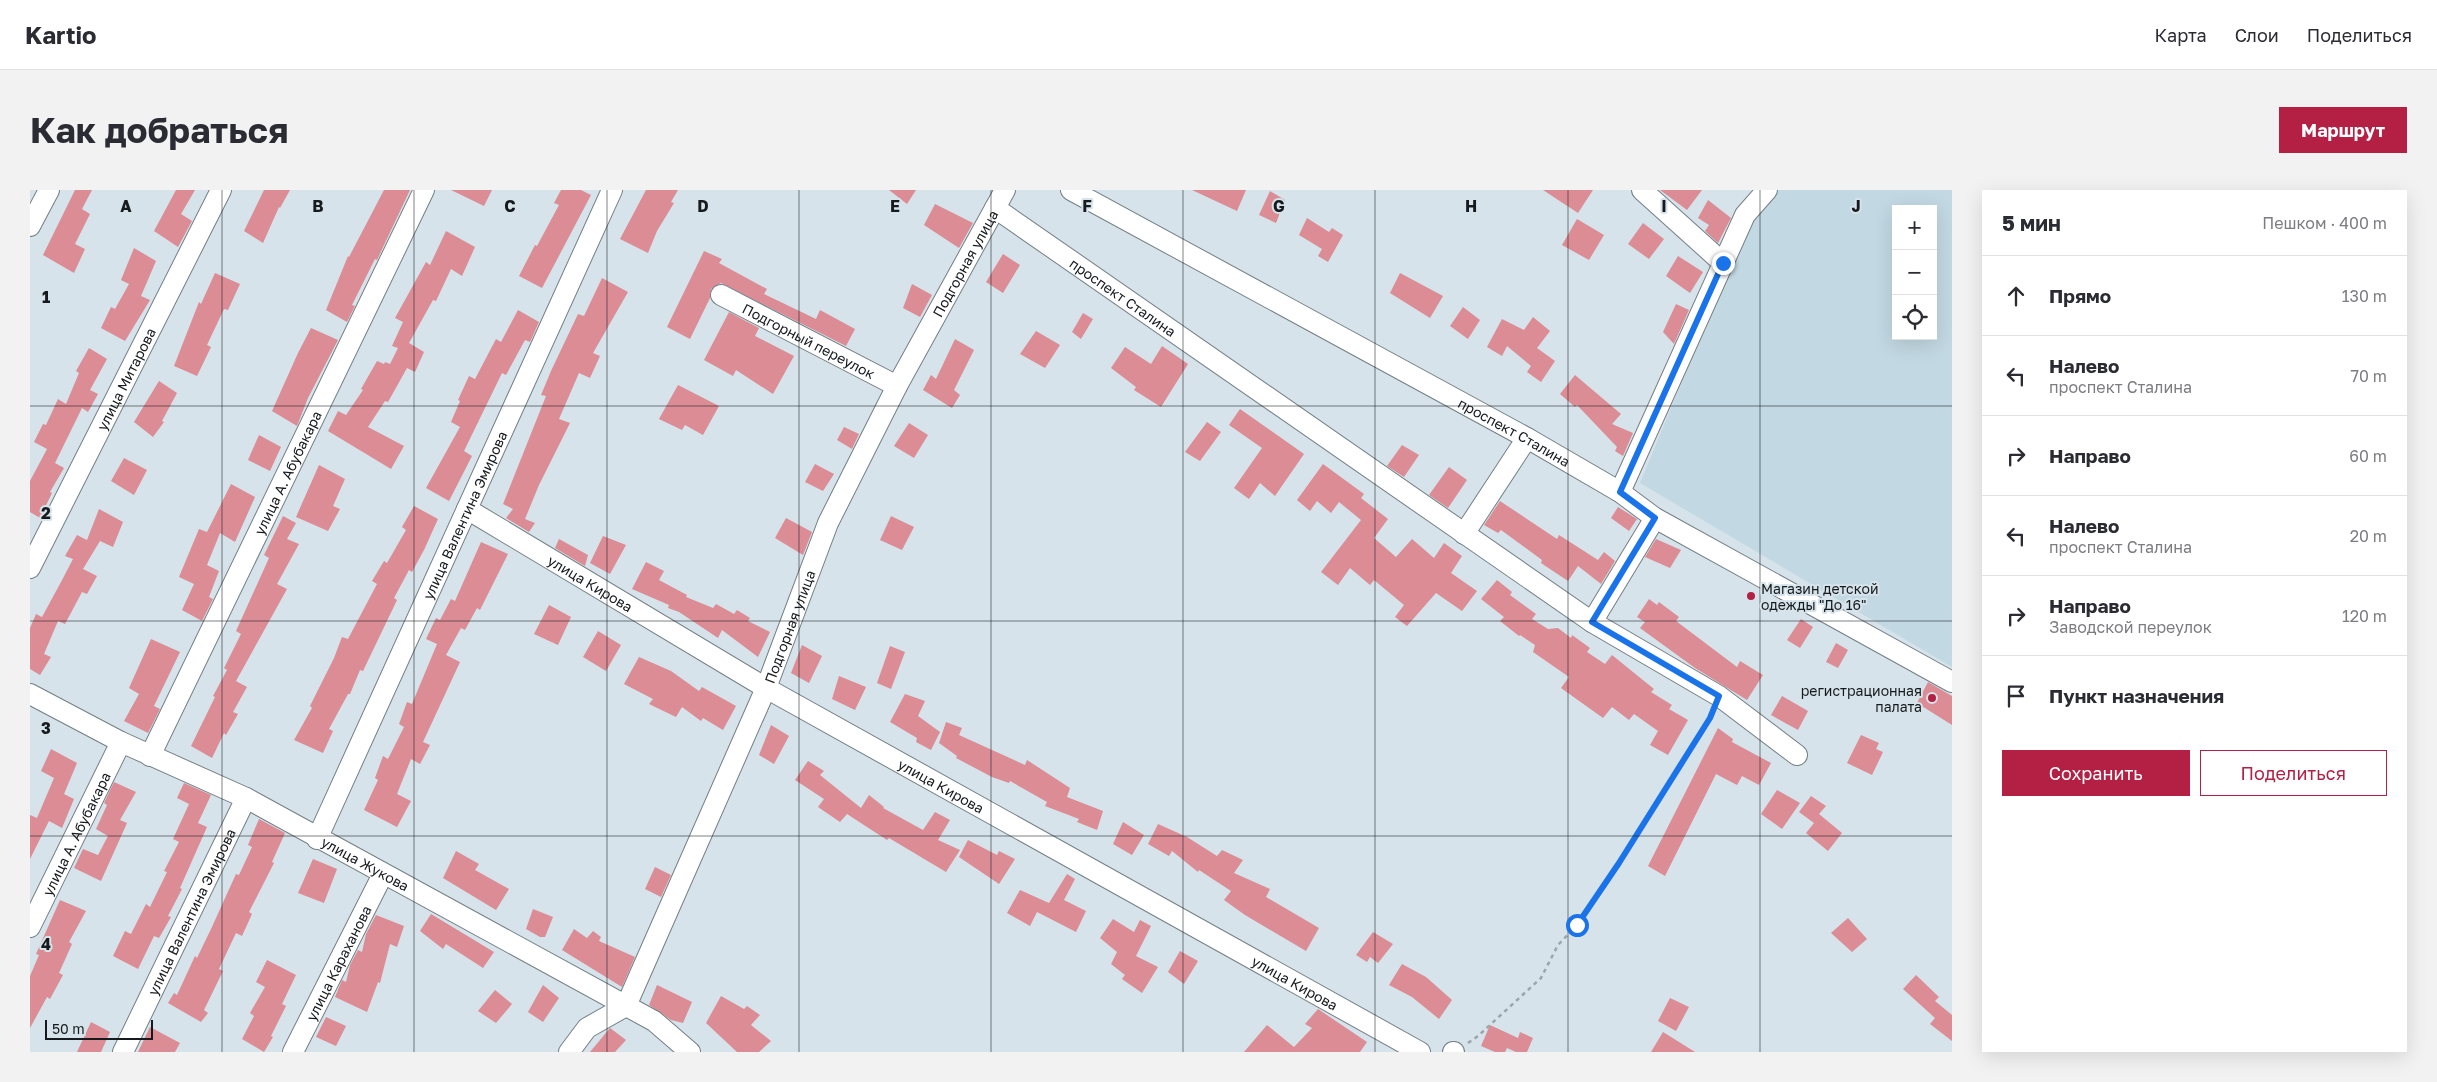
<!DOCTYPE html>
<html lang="ru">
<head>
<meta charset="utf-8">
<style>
  :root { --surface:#fff; --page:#f2f2f3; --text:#2b2b33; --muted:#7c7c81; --line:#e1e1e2; --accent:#b32044 }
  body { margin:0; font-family:"Golos Text",sans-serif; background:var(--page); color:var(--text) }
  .controls { position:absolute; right:15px; top:15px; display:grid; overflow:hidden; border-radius:0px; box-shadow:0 5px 20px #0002 }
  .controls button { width:45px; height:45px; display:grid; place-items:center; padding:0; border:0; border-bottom:1px solid var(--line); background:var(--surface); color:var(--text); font:25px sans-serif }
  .scale { position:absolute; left:15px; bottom:12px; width:108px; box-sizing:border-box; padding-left:5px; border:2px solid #161a1d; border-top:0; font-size:14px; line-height:18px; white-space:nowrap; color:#161a1d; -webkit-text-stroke:4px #d6e3ea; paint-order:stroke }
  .stop { position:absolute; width:15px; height:15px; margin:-11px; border:4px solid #1a73e8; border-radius:50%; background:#fff }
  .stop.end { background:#1a73e8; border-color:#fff; box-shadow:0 1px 5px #0008 }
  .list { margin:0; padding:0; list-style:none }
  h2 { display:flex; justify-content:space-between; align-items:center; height:65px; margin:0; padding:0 20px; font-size:21px }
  h2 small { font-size:16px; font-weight:400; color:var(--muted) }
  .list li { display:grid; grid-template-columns:32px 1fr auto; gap:15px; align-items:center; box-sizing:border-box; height:80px; padding:0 20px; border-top:1px solid var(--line) }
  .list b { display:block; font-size:19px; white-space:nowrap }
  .list p { margin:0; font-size:16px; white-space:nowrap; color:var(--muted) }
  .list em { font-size:16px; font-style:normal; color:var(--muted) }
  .actions { display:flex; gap:10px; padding:15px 20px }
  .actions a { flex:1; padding:11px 0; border:1px solid var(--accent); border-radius:0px; text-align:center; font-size:18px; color:var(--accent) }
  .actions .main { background:var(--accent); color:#fff }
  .icon { flex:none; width:28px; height:28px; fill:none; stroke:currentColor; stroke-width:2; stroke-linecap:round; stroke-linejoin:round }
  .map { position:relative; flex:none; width:1922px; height:862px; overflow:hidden; border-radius:0px }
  header { display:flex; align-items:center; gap:30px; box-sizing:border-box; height:70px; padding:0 25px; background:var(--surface); border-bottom:1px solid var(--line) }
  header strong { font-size:24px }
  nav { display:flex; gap:28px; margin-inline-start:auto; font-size:18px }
  .intro { display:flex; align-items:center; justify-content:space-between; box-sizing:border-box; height:120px; padding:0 30px }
  h1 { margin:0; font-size:35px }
  .button { padding:12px 22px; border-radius:0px; background:var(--accent); color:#fff; font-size:18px; font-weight:700 }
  main { display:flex; gap:30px; padding:0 30px }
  aside { flex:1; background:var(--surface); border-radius:0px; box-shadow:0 5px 20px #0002 }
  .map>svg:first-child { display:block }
</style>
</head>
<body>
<header>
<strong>Kartio</strong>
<nav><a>Карта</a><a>Слои</a><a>Поделиться</a></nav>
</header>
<div class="intro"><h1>Как добраться</h1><a class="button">Маршрут</a></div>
<main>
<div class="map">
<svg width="1922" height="862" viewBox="0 0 1922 862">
  <rect width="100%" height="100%" fill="#d6e3ea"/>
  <path fill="#c2d8e2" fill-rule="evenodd" d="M1746,0H1922V477L1610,293L1715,39ZM1866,19H1903V146H1866Z"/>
  <g fill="#db8c94">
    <polygon points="45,0 62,0 52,19 60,24 45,54 55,59 44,83 13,65"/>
    <polygon points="146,0 165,0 151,24 162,31 148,57 124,41"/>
    <polygon points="234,0 260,0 250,18 249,17 233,53 214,41"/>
    <polygon points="354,0 380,0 347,70 345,69 322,115 325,116 317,132 296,120 318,66 319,67"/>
    <polygon points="421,0 462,0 454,16"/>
    <polygon points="531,0 551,0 561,5 512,98 489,86 505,55 507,56 529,15 524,13"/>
    <polygon points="616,0 648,0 641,12 644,13 627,41 618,63 590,49"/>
    <polygon points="859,0 886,0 877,14"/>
    <polygon points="1162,0 1216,0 1207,21"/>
    <polygon points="1513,0 1563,0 1548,23"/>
    <polygon points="1630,0 1672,0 1657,20"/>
    <polygon points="1240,1 1255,10 1246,33 1229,25"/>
    <polygon points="1678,10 1701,28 1688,53 1675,41 1679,35 1668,28"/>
    <polygon points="905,14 943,33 929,58 894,35"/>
    <polygon points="1277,28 1299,42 1302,38 1313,45 1298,72 1288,66 1292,59 1269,45"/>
    <polygon points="1547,29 1574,45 1559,70 1532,55"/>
    <polygon points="1613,33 1634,49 1619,69 1598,54"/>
    <polygon points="416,41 445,57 432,86 421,79 406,111 403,110 379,153 394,162 385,182 377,178 358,212 355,211 338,237 374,256 361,279 298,241 308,221 316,225 333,200 331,199 347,171 354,174 355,172 360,174 368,158 362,156 373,132 365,128 396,72 400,75"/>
    <polygon points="104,58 126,71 111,106 120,110 95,151 71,138 81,117 85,119 99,94 91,90"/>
    <polygon points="674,61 692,69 689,73 737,99 734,104 786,129 790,120 825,139 816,156 691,93 681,99 680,108 660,149 637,137"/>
    <polygon points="973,64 990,75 973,103 956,92"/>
    <polygon points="1648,66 1673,82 1660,103 1636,86"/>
    <polygon points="185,83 210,94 198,120 194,119 177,155 181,157 167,186 144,176 169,112 171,114"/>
    <polygon points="1370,83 1413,106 1400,128 1360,103"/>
    <polygon points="572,88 598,102 563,163 570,166 560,188 549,183 529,229 540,233 509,295 495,329 505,333 499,342 476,328 483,319 473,314 516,206 511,205 521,181 548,124 554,126"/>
    <polygon points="882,94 902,105 890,127 873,118"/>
    <polygon points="1646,114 1659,120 1644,154 1633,142"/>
    <polygon points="1433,117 1450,130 1438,149 1420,136"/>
    <polygon points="488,120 509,132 500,152 495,150 476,185 472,183 434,261 442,266 419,311 396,298 430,237 421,232 430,211 428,210 439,186 445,189 466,149 471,152"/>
    <polygon points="699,122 729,138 725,146 764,166 743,204 706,180 703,186 674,170"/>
    <polygon points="1053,123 1063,129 1051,149 1042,142"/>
    <polygon points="1503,127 1520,141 1507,158 1525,171 1511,192 1497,182 1501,176 1477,156 1472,166 1457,157 1472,129 1494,140"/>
    <polygon points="281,138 308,150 278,208 267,236 242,221 268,163"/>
    <polygon points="1006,141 1030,155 1015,178 990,164"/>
    <polygon points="925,149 944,160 924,200 930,205 922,218 893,200 901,185 906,189"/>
    <polygon points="1132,156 1158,174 1131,217 1104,200 1106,197 1081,178 1095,157 1121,174"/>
    <polygon points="59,158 77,169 60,200 68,204 58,222 52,218 25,273 34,278 20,302 22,303 10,328 0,322 0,291 17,259 4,252 13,234 16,235 28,209 36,214 49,183 46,181"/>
    <polygon points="1545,185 1591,224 1582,234 1603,243 1593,266 1585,261 1587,257 1547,215 1545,217 1530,204"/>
    <polygon points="129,191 147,203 132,231 134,232 123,247 104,232"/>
    <polygon points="648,195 689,216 673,245 655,235 652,240 629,229"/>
    <polygon points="1210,219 1274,264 1245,306 1230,293 1219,309 1204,298 1232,258 1199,235"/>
    <polygon points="1177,232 1191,242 1170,271 1155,262"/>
    <polygon points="879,233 898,245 884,268 864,256"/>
    <polygon points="814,237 829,244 822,259 807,250"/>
    <polygon points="229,245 251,257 240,281 218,270"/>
    <polygon points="1372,255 1389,265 1374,287 1357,276"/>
    <polygon points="94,268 117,280 104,305 81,291"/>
    <polygon points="785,274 804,284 793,301 775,292"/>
    <polygon points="1293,274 1334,304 1331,308 1358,329 1344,348 1366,367 1382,349 1404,368 1414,353 1432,366 1421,383 1447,401 1432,421 1406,403 1377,436 1365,427 1374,415 1344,390 1340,395 1320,378 1308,395 1291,382 1331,330 1309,312 1301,323 1287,311 1280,321 1267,310"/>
    <polygon points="289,275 315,289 303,316 310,319 298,341 266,327"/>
    <polygon points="1419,277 1437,290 1418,318 1399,305"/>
    <polygon points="201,294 225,307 205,352 190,343 177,375 189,381 179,407 183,409 172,431 152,420 164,394 149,387 169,339 177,342"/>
    <polygon points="1470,311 1527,349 1529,345 1568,370 1574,362 1585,371 1571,394 1548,376 1538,391 1511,373 1512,370 1471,340 1468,343 1454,335"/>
    <polygon points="384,316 408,329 394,360 382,382 379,380 364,408 367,410 333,481 330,480 320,504 318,504 299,539 303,541 293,563 264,550 282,518 280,516 304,468 312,447 318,449 347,394 342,391 354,371 357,373 376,340 372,337"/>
    <polygon points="1588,317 1607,329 1599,341 1581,328"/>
    <polygon points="69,319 93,332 83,357 70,351 53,379 67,386 57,404 52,402 35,434 28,431 14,464 21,467 10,485 0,479 0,438 6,424 12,427 31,392 43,369 35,366 47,345 57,350"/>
    <polygon points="253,326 266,333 257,349 269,354 247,394 257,399 206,491 217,497 203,522 208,524 196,545 194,543 182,568 161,556 185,507 183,506 197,480 194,478 211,444 206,441 239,368 234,365"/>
    <polygon points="861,326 884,337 872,360 850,350"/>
    <polygon points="756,328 782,342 773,365 745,348"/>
    <polygon points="573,346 596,355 580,384 560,373"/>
    <polygon points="529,349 558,365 555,376 525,358"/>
    <polygon points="1626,349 1651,360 1640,378 1615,367"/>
    <polygon points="451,352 478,364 450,420 447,418 435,440 431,438 416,465 430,472 393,552 400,555 390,574 381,569 367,604 381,611 367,637 334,620 348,590 345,588 353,566 358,569 374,537 369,534 377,512 382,514 407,454 396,449 406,428 410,430 421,409 425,411"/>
    <polygon points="616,372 634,381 629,390 657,405 656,407 683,418 686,414 704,424 707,420 720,428 718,431 740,442 728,467 692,440 688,448 649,422 638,418 639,415 602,399"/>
    <polygon points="1467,390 1482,402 1480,405 1506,424 1502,429 1518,439 1528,438 1541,448 1542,445 1560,458 1557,462 1575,474 1582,465 1624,499 1621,502 1642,515 1639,519 1658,530 1638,565 1620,555 1628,541 1604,524 1599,530 1582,517 1573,528 1531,498 1539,487 1503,462 1505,455 1490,445 1489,446 1470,431 1474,427 1451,409"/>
    <polygon points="1619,409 1627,415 1629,412 1649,427 1646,431 1707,477 1710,471 1733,485 1717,510 1665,478 1610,438 1615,432 1607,427"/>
    <polygon points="519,415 541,427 528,455 504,444"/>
    <polygon points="1771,429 1783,437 1770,458 1757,450"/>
    <polygon points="568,441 591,455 576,481 553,467"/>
    <polygon points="121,449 150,462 124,516 130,519 118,543 94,531 109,504 99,498"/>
    <polygon points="1806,453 1818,460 1808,478 1796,472"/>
    <polygon points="772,455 792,466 779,493 761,483"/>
    <polygon points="860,456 875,462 861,499 847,493"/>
    <polygon points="609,467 641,481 669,501 672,497 706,516 693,540 673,528 671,531 652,517 646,527 619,514 623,509 594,494"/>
    <polygon points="809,486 836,497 825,520 802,509"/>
    <polygon points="1898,492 1922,506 1922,535 1887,513"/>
    <polygon points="875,504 895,511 888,526 910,542 901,560 886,552 887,548 860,532"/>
    <polygon points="1752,506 1778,521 1768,540 1741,525"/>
    <polygon points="916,532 932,538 929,545 995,575 997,570 1040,598 1037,607 1073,621 1067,640 1047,632 1049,629 1015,616 1017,612 980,591 979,593 962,587 926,568 927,566 909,553"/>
    <polygon points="741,535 759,546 744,574 729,565"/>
    <polygon points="1688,538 1703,549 1702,552 1741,573 1729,595 1712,586 1707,595 1686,584 1635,686 1618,676"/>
    <polygon points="1831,545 1849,553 1846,559 1853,562 1842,585 1817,573"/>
    <polygon points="21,559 47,573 34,604 44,609 32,638 19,631 0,669 0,625 7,628 24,588 11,581"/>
    <polygon points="778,571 794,581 790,585 831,618 839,605 854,617 853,618 893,640 905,622 920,630 908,650 930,660 916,682 859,648 857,650 817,624 810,632 788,617 794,609 765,590"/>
    <polygon points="84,592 106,602 90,630 97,633 71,691 44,678 53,659 68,665 78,646 66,639 77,615 74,613"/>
    <polygon points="154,593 181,605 168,633 177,637 150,698 152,699 138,726 141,727 129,748 124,746 108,779 83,766 95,741 101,744 116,714 120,717 137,682 134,681 149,652 143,649 159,614 147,608"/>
    <polygon points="1747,600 1770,613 1752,639 1731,624"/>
    <polygon points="1781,606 1796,616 1789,624 1812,643 1798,661 1776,643 1784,633 1769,622"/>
    <polygon points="229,629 255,643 242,672 244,673 219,722 222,724 212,746 206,743 189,779 193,781 174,820 178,823 171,832 138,813 144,803 147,805 165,766 167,768 181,739 206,684 209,685 222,657 218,655"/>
    <polygon points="1093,632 1114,645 1102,665 1083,654"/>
    <polygon points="1128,634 1157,647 1187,666 1192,660 1213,670 1204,683 1240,699 1236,707 1289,738 1276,761 1215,725 1194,710 1201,701 1169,680 1168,682 1142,661 1139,666 1118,654"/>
    <polygon points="938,650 967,665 969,661 985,669 969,694 929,667"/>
    <polygon points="426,661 449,674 445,680 479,699 466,720 413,688"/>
    <polygon points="283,669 307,679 294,713 268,703"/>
    <polygon points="625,677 641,685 631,707 615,699"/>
    <polygon points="1037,684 1045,689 1034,710 1056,721 1046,742 1007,722 1000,736 977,723 990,700 1019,713"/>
    <polygon points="30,710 56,721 39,752 42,754 29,783 33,785 20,809 17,807 0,838 0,786 9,765 6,764"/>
    <polygon points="503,719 523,727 515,747 510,747 496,739"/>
    <polygon points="401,724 464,762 453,778 416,754 413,759 390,741"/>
    <polygon points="346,725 374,736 367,757 360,754 350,793 348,792 337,822 305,807 312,790 316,792 320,775 328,760 332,762 336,744"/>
    <polygon points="1818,728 1837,749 1822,762 1801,743"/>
    <polygon points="1083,729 1104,742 1110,730 1121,736 1106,766 1128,777 1112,803 1092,789 1095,785 1081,774 1087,762 1070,748"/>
    <polygon points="544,739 557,748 563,741 571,747 569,751 605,767 592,797 532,760"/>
    <polygon points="1343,742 1363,754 1348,773 1340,767 1337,772 1326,765"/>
    <polygon points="1150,761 1168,771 1154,794 1138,782"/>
    <polygon points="237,770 266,785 252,814 256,816 241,846 243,847 234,862 212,849 224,826 220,823 235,797 226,792"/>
    <polygon points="1372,774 1396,787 1422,810 1409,829 1382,807 1359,795"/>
    <polygon points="1886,785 1909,807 1905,811 1922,825 1922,851 1900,834 1905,828 1873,799"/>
    <polygon points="513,795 529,808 513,832 498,822"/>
    <polygon points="627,795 662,812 653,833 641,830 619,815"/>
    <polygon points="465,800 482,814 466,833 448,821"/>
    <polygon points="691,806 714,819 717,816 730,825 721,835 741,851 729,862 707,862 676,833"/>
    <polygon points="1640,808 1659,817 1646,841 1628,831"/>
    <polygon points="1288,819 1337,852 1330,862 1214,862 1237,835 1264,857 1282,838 1275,834"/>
    <polygon points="296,827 316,836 306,856 286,847"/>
    <polygon points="61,832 80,842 71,862 47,862"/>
    <polygon points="1460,835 1488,848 1490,842 1503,848 1497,862 1486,862 1477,858 1475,862 1465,862 1451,856"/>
    <polygon points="120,837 150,853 145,862 108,862"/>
    <polygon points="580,838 596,850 585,862 560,862"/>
    <polygon points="1633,842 1665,862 1621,862"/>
  </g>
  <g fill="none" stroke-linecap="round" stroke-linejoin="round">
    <defs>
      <g id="minor">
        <path id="s1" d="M1041,0L1497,248L1590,302L1625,328L1922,492"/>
        <polyline points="1612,0 1693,73"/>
        <path id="s2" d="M965,18L1562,432L1689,506L1767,565"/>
        <polyline points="0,36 19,0"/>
        <path id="s3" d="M691,105L867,196"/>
        <polyline points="1590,302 1715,25 1737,0"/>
        <path id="s4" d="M437,319L736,498L1390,862"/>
        <polyline points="1434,344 1497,248"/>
        <path id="s5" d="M0,378L191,0"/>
        <polyline points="1562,432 1625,328"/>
        <path id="s6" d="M0,504L91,552L216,608L624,831L660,862"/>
        <path id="s7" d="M120,566L394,0"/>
        <path id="s8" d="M287,649L582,0"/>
        <path id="s9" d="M0,737L91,552"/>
        <path id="s10" d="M93,862L216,608"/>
        <path id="s11" d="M263,862L353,684"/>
        <path id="s12" d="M539,862L557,838L596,816L736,498L798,333L867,196L975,0"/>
        <polyline points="1423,862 1424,862"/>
      </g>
    </defs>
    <use href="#minor" stroke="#737f85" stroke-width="22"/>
    <polyline stroke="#9ba5ab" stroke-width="2.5" stroke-dasharray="4 4" stroke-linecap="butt" points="1438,853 1448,846 1511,788 1528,755 1547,735 1589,673 1683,521"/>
    <use href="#minor" stroke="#fff" stroke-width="20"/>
  </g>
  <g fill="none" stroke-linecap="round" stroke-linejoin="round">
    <polyline stroke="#1a73e8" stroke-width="6" points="1547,735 1589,673 1680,528 1689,506 1562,432 1625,328 1590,302 1693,73"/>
  </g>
  <path fill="none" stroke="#161a1d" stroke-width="1" stroke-opacity="0.55" d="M192,0V862M384,0V862M577,0V862M769,0V862M961,0V862M1153,0V862M1345,0V862M1538,0V862M1730,0V862M0,216H1922M0,431H1922M0,646H1922"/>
  <g fill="#b32044" stroke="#d6e3ea" stroke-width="2">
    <circle cx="1721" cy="406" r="5"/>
    <circle cx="1902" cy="508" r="5"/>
  </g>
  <g text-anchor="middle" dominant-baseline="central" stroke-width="4" stroke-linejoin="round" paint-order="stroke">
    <g font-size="14" fill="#161a1d" stroke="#d6e3ea">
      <text stroke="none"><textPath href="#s12" startOffset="892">Подгорная улица</textPath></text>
      <text stroke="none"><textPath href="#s2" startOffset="156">проспект Сталина</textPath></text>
      <text stroke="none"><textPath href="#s3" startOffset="99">Подгорный переулок</textPath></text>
      <text stroke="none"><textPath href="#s5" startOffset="212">улица Митарова</textPath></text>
      <text stroke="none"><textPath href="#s1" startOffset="505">проспект Сталина</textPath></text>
      <text stroke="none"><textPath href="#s7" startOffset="315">улица А. Абубакара</textPath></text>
      <text stroke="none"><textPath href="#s8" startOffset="356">улица Валентина Эмирова</textPath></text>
      <text stroke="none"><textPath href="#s4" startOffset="144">улица Кирова</textPath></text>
      <text stroke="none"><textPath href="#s12" startOffset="488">Подгорная улица</textPath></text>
      <text stroke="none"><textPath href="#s4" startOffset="549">улица Кирова</textPath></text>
      <text stroke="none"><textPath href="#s9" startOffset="104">улица А. Абубакара</textPath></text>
      <text stroke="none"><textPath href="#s6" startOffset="376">улица Жукова</textPath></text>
      <text stroke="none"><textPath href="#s10" startOffset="156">улица Валентина Эмирова</textPath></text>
      <text stroke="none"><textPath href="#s11" startOffset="100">улица Караханова</textPath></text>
      <text stroke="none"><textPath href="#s4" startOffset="954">улица Кирова</textPath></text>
    </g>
    <g font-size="14" fill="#161a1d" stroke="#d6e3ea" text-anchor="start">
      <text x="1731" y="398">Магазин детской<tspan x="1731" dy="16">одежды "До 16"</tspan></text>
      <text x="1892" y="500" text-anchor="end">регистрационная<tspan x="1892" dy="16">палата</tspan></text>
    </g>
  </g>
  <g font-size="16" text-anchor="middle" font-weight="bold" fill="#161a1d" stroke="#d6e3ea" stroke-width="4" stroke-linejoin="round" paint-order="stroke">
    <text x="96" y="22">A</text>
    <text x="288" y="22">B</text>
    <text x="480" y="22">C</text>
    <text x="673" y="22">D</text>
    <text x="865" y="22">E</text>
    <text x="1057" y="22">F</text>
    <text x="1249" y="22">G</text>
    <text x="1441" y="22">H</text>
    <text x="1634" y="22">I</text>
    <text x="1826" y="22">J</text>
    <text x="16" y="113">1</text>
    <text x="16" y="329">2</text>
    <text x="16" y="544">3</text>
    <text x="16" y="760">4</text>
  </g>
</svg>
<div class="controls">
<button>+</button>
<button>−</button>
<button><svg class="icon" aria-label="locate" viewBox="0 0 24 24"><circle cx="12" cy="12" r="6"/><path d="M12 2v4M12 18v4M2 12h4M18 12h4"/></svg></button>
</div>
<div class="scale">50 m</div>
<div class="stop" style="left:1547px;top:735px"></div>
<div class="stop end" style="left:1693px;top:73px"></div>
</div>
<aside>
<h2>5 мин<small>Пешком · 400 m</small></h2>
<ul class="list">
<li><svg class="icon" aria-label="ahead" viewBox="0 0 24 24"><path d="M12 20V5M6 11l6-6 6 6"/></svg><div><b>Прямо</b></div><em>130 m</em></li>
<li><svg class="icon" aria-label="left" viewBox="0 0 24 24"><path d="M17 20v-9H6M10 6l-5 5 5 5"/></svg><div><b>Налево</b><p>проспект Сталина</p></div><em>70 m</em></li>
<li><svg class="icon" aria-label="right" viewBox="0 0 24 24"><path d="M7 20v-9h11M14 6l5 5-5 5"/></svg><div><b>Направо</b></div><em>60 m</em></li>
<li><svg class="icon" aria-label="left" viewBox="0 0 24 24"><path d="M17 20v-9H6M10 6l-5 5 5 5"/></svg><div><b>Налево</b><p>проспект Сталина</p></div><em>20 m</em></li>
<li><svg class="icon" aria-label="right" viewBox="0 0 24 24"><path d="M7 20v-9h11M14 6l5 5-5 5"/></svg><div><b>Направо</b><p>Заводской переулок</p></div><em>120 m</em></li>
<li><svg class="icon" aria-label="arrive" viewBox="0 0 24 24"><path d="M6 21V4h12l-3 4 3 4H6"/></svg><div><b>Пункт назначения</b></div></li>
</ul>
<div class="actions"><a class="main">Сохранить</a><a>Поделиться</a></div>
</aside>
</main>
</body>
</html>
